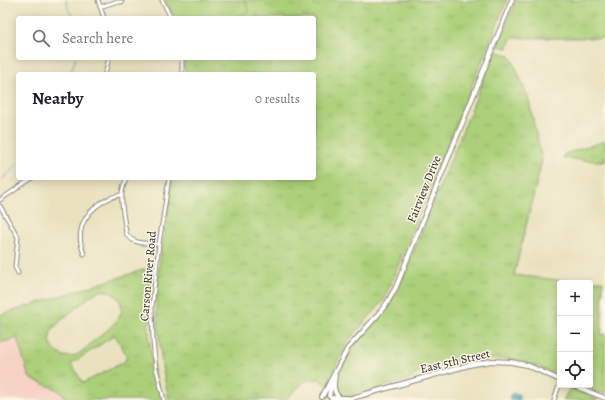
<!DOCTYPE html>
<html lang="en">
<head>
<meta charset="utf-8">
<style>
  :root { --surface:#fff; --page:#f6f6f6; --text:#202124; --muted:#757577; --line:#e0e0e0 }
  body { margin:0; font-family:Alegreya,serif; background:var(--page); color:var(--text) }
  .controls { position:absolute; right:12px; bottom:12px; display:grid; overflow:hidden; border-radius:4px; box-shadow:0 2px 10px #0003 }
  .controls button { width:36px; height:36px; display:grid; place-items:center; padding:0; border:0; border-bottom:1px solid var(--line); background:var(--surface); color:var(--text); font:20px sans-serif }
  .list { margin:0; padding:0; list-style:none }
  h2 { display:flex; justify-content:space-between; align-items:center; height:52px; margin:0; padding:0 16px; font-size:17px }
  h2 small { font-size:13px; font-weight:400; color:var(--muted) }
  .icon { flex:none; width:22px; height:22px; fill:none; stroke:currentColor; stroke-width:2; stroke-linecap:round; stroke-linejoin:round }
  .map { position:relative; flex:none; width:605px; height:400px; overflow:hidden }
  .search { position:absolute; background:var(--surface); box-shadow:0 2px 10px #0003; left:16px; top:16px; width:300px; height:44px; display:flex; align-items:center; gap:10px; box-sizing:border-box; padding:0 14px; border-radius:4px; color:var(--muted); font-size:15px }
  .panel { position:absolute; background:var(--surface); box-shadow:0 2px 10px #0003; left:16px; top:72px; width:300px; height:108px; border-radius:4px }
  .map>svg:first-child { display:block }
</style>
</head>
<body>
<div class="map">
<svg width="605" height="400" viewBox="0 0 605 400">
  <defs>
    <pattern id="grass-tufts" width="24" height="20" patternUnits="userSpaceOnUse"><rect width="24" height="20" fill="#acd079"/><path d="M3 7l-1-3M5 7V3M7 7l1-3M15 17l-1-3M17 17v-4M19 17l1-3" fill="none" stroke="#94b369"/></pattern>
    <pattern id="water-rules" width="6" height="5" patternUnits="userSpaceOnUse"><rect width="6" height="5" fill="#3caabb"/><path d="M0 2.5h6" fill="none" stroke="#338b98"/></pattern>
  </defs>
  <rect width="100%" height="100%" fill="#fcf5e5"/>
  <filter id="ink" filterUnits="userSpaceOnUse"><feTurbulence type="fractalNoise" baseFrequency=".025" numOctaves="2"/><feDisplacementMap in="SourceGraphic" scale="8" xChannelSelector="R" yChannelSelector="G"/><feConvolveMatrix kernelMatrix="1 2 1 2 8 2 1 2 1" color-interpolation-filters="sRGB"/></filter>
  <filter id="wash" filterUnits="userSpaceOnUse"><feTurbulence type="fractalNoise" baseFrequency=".012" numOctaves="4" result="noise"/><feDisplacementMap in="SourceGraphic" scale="16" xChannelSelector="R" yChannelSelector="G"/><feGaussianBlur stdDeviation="0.9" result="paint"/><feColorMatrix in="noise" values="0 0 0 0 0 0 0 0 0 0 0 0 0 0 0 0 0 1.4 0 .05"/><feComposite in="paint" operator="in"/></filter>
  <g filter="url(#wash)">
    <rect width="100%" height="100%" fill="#eae2bf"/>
    <polygon fill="#f5d2c3" points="17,337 29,377 32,379 58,390 69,400 0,400 0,343"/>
    <g fill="url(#grass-tufts)" stroke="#6c7e52" fill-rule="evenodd">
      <polygon points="245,0 507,0 384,300 349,340 326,385 319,379 305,381 285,400 169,400 162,366 156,306 160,258 173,178 314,178 314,74 185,74 184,58 314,58 314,18 232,18 249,12"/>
      <polygon points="516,0 605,0 605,38 514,38 510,39 508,48 498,46 498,44"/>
      <path d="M495,51L509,55L513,61L528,97L542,160L514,275L567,281H603L601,335L605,334V394L582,385H590V283H560V375L514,359H495L460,362L448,363L421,370L409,380L347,397L342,396L337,389H336C340,357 362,339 381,316C387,308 393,299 398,290Z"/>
      <polygon points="605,141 605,162 563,158 564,154"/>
      <path d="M152,267L149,336L152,360L161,400H69L58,390L32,379L29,377L17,338L0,343V315ZM99,291C105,290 111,291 116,296C134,315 104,332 91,343C86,348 80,354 74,356C60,360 46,346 51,332C55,323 86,300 95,293ZM115,335L127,356L124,362L83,383L71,364Z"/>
      <polygon points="570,388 599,400 563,400"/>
    </g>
    <polygon fill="#acd079" stroke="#6c7e52" points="165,0 245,0 249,12 231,18 174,18"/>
    <polygon fill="url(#water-rules)" stroke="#346a73" points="514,393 519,394 520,400 510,400 510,395"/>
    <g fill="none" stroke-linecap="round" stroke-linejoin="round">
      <g stroke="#3caabb" stroke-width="1">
        <polyline points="66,0 69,11 74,18"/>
        <polyline points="70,74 76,58"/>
        <polyline points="0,181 18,164"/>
      </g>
    </g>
  </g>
  <g filter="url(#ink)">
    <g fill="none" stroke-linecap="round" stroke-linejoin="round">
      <defs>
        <g id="minor">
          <polyline points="98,0 104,18"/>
          <polyline points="162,0 171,18"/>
          <polyline points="100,7 115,2 122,2"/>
          <polyline points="105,74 109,58"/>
          <polyline points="182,74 182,58"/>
          <path d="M127,178C117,194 124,215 126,233C132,245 147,243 159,244"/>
          <polyline points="0,200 32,178"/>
          <polyline points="0,206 18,237 15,267 18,273"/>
          <path d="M84,254C81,246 79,238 81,230C84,212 105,197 121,195"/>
          <polyline points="164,400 156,368 153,342 152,307 159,244 169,178"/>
          <polyline points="554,400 560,383"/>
        </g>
        <g id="major">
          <path d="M335,375C334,384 332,392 340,398"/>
          <polyline points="572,385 605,398"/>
          <polyline points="329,396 332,381"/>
          <polyline points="322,397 348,348 376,317 387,303 396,287 512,0"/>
          <polyline points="331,398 348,398"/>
          <polyline points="345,400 469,365 491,361 511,362 527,365 560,380"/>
        </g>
      </defs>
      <use href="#minor" stroke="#8a8675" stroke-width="5"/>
      <use href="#major" stroke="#8a8675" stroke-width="6"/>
      <use href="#minor" stroke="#fff" stroke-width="3"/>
      <use href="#major" stroke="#fff" stroke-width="4"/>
    </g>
  </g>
  <g text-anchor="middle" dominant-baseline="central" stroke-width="3" stroke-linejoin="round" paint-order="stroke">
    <g font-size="12" fill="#2b2b2b" stroke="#fcf5e5">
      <text transform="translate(424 189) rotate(-68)">Fairview Drive</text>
      <text transform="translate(148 276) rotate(-85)">Carson River Road</text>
      <text transform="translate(455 361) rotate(-13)">East 5th Street</text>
    </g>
  </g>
</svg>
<div class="controls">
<button>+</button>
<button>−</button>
<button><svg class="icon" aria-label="locate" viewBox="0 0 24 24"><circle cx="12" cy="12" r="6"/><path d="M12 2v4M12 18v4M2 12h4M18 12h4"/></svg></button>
</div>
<div class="search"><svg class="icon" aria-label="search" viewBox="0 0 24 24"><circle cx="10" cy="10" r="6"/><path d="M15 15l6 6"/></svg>Search here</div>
<section class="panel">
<h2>Nearby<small>0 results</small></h2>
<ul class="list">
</ul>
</section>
</div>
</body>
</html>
